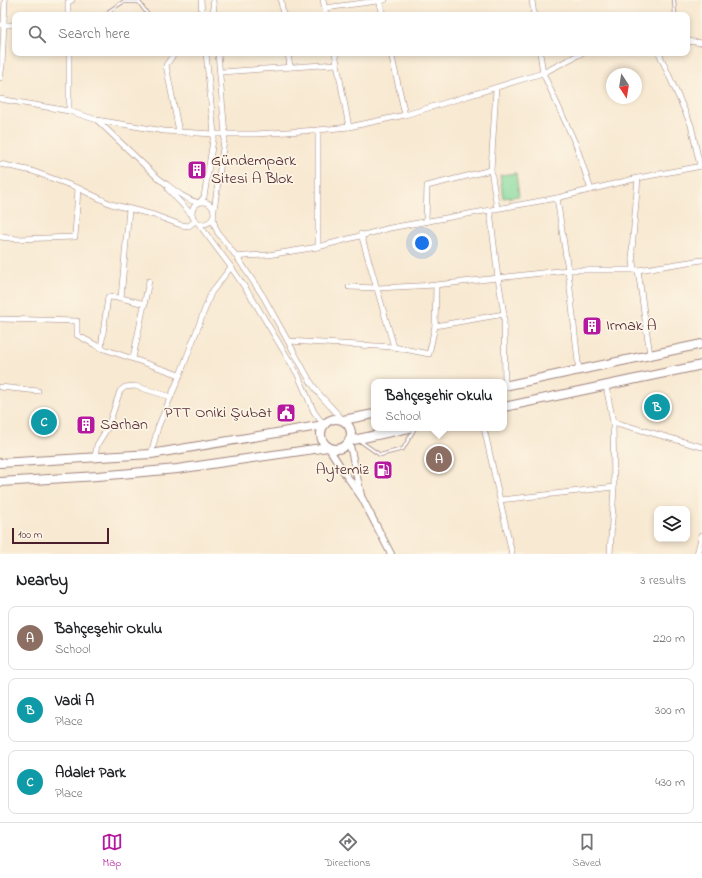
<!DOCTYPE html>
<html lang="en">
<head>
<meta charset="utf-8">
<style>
  :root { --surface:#fff; --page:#f2f2f2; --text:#202124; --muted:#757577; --line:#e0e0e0; --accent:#b5179e }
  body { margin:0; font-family:"Indie Flower",sans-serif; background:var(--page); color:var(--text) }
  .controls { position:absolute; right:12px; bottom:12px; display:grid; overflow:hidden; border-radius:8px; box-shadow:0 2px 6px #0003 }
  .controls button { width:36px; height:36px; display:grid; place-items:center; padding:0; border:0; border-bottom:1px solid var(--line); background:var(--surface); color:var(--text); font:20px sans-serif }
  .compass { position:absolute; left:606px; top:68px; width:36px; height:36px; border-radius:50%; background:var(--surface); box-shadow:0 2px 6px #0003; rotate:168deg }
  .scale { position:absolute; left:12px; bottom:10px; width:97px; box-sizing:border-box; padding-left:4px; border:2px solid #4a1f2b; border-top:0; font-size:11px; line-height:14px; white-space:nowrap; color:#4a1f2b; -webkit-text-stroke:3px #fcf5e5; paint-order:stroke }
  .you { position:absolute; left:422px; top:243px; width:14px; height:14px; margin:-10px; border:3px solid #fff; border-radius:50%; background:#1a73e8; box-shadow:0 0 0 6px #1a73e833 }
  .badge { display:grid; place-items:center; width:26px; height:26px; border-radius:50%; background:var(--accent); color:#fff; font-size:13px; font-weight:700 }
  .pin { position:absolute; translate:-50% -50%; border:2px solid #fff; box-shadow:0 1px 4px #0006 }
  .popup { position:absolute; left:371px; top:379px; width:136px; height:52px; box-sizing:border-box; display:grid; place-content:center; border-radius:8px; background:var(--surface); filter:drop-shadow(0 1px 3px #0005); font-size:13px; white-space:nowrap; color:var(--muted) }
  .popup b { font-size:15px; color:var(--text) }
  .popup::after { content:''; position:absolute; left:50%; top:100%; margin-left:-8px; border:8px solid transparent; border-top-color:var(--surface) }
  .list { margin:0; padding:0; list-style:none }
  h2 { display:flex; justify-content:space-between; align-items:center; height:52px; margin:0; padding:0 16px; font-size:17px }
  h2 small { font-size:13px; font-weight:400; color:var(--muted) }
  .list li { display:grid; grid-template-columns:26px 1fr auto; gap:12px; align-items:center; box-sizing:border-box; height:64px; margin:0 8px 8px; padding:0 8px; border:1px solid var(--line); border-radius:8px }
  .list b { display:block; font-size:15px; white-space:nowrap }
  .list p { margin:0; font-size:13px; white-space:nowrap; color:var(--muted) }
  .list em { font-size:13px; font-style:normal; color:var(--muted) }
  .icon { flex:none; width:22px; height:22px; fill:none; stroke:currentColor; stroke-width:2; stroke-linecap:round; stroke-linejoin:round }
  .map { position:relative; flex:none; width:702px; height:554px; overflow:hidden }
  .search { position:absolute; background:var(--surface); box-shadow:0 2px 6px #0003; left:12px; right:12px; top:12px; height:44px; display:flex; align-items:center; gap:10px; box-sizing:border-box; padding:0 14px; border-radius:8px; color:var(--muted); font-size:15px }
  .sheet { height:268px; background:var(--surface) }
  nav { display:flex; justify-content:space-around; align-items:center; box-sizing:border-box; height:56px; border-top:1px solid var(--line); background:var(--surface); font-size:11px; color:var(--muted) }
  nav a { display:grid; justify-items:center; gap:2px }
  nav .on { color:var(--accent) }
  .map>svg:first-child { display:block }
</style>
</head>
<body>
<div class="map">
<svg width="702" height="554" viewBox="0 0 702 554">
  <rect width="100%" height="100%" fill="#fcf5e5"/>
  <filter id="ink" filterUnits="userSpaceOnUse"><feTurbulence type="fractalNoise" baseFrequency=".025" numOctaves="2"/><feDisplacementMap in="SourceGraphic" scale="8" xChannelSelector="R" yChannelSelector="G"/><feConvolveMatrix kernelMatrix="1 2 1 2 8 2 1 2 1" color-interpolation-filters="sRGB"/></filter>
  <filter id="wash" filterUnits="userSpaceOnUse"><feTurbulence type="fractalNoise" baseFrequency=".012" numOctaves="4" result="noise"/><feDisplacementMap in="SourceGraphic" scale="16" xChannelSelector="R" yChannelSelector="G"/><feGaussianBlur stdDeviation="0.9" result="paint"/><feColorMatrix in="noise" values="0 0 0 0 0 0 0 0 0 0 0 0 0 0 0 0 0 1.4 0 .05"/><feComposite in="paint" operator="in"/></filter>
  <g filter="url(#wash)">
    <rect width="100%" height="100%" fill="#f8e9d2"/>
    <polygon fill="#83d99c" stroke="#667c64" points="516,173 519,196 503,198 500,175"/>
  </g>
  <g filter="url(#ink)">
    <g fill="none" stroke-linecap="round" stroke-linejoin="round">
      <defs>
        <g id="service">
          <polyline points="674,0 675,15"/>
          <polyline points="109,15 109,11 123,2 139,2 148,15"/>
          <polyline points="360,441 380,455 403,449 415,428"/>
        </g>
        <g id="minor">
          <polyline points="201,0 202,15"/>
          <polyline points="213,0 214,15"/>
          <polyline points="281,0 283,15"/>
          <polyline points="323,0 326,15"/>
          <polyline points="379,0 383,15"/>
          <polyline points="532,0 534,15"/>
          <polyline points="325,8 385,0"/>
          <polyline points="68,15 68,2 72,0"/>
          <polyline points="0,25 15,25"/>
          <polyline points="687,41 702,43"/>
          <polyline points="69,53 69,111"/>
          <polyline points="175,53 166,65 179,132"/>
          <polyline points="288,53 290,67"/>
          <polyline points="335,53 349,127"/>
          <polyline points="391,53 405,115"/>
          <polyline points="540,53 543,73 576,145 591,190"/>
          <polyline points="659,53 691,125 700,166"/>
          <polyline points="221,72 337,64"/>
          <polyline points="0,78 2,66 5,0"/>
          <polyline points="496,89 491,170 497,208"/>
          <polyline points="0,99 69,111 97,120 164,131 214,134 256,134 318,130 349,127 405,115 543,73 582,53"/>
          <polyline points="98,121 160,180"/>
          <polyline points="318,130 318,247"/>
          <polyline points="0,164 32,171 78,188 111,204 154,215 181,225 189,226 195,221"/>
          <path d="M158,178C171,187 183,199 199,203L204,197L214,134L206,53"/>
          <polyline points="168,189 192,215"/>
          <polyline points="557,198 568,270 579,371"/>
          <circle cx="203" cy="213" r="11"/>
          <polyline points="214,210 225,134 218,53"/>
          <polyline points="490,211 498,278 504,314 505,386"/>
          <polyline points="213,218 215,226 218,233 237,257 263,296 310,381 320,395 343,420"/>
          <polyline points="426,222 427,186 491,170"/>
          <polyline points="198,223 231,267 252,298 298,375 314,412 324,425"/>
          <polyline points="361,234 394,347"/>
          <polyline points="0,237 18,239 75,237 78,188"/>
          <polyline points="237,257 245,256 268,255 318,247 390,228 557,198 638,178 702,166"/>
          <polyline points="634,270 632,250 638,178"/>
          <polyline points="638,270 650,355"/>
          <polyline points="349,287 378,288 436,285 568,270 638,270 702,260"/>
          <polyline points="121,298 129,209"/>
          <polyline points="0,319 77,321 77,335 101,348 180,375"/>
          <polyline points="435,326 504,314"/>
          <polyline points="288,341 394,347 429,354 435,326 436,285"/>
          <polyline points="101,348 108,297 121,298 145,304"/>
          <polyline points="133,358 149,281"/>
          <polyline points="606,386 613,422 614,487 610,554"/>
          <polyline points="0,387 38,391"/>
          <polyline points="613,422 702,447"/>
          <polyline points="484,428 512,554"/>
          <polyline points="151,454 158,427 180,375 211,293 231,267"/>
          <polyline points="95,457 97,445 108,427 120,391 125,387 135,386 171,397"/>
          <polyline points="500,500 614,487"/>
          <polyline points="697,554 702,535"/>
        </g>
        <g id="tertiary">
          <polyline points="349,441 361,495"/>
          <polyline points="328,447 346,475 362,498 391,554"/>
        </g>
        <g id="primary">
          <polyline points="504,386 702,344"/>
          <polyline points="504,407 702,365"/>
          <circle cx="336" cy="434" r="15"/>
          <polyline points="343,420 374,414"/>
          <polyline points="349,441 409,428"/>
          <polyline points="0,463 151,454 324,425"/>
          <polyline points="0,482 98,476 177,469 328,447"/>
        </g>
      </defs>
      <use href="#service" stroke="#a1847e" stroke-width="4"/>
      <use href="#minor" stroke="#a1847e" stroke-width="6"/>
      <use href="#tertiary" stroke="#a1847e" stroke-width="8"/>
      <use href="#primary" stroke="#a1847e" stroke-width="10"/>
      <use href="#service" stroke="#fff" stroke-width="2.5"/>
      <use href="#minor" stroke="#fff" stroke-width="5"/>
      <use href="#tertiary" stroke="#fff" stroke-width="6"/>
      <use href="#primary" stroke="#fff" stroke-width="8"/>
    </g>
  </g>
  <defs>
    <symbol id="building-square" viewBox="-11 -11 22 22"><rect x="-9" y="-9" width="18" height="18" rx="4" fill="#b5179e" stroke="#fcf5e5"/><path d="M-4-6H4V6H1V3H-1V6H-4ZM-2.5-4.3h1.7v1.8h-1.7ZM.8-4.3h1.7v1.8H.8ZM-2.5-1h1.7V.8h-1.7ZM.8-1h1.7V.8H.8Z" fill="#fff"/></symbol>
    <symbol id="civic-square" viewBox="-11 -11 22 22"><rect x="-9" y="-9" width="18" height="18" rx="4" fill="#b5179e" stroke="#fcf5e5"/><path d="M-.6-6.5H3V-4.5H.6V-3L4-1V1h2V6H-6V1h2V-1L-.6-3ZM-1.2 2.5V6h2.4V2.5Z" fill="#fff"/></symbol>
    <symbol id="fuel-square" viewBox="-11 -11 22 22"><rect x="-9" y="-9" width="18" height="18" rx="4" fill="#b5179e" stroke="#fcf5e5"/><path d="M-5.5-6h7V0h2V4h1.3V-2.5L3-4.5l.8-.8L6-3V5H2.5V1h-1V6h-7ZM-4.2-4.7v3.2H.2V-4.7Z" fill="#fff"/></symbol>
  </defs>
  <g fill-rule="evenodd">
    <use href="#building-square" x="186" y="159" width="22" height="22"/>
    <use href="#building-square" x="581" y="315" width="22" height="22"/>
    <use href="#civic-square" x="275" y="402" width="22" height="22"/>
    <use href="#building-square" x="75" y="414" width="22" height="22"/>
    <use href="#fuel-square" x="372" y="459" width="22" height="22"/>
  </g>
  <g text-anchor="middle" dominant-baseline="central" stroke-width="3.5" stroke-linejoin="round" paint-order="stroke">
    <g font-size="16" fill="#4a1f2b" stroke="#fcf5e5" text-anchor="start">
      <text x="211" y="161">Gündempark<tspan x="211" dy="18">Sitesi A Blok</tspan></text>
      <text x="606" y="326">Irmak A</text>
      <text x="272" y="413" text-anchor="end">PTT Oniki Şubat</text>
      <text x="100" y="425">Sarhan</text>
      <text x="369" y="470" text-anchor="end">Aytemiz</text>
    </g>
  </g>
</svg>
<div class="controls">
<button><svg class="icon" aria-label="layers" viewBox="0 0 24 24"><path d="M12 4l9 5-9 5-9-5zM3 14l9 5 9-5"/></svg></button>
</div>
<svg class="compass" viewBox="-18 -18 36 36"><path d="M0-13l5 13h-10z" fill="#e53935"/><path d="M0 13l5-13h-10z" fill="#757577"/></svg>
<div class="scale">100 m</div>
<div class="you"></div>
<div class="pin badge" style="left:439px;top:459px;background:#8d6e63">A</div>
<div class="popup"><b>Bahçeşehir Okulu</b>School</div>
<div class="pin badge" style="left:657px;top:407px;background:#0f9aa8">B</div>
<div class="pin badge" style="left:44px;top:422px;background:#0f9aa8">C</div>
<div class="search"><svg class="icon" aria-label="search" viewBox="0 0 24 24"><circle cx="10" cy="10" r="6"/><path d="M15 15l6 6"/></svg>Search here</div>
</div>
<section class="sheet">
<h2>Nearby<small>3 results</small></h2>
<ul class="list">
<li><span class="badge" style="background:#8d6e63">A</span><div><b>Bahçeşehir Okulu</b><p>School</p></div><em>220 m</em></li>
<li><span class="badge" style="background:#0f9aa8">B</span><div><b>Vadi A</b><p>Place</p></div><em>300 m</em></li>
<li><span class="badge" style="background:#0f9aa8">C</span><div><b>Adalet Park</b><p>Place</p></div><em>430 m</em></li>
</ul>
</section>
<nav>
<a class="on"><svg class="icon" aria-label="map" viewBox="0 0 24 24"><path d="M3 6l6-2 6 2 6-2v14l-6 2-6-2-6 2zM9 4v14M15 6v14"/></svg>Map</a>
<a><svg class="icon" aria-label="directions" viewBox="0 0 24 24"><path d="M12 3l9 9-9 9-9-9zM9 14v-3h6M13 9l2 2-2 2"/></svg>Directions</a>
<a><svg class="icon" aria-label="saved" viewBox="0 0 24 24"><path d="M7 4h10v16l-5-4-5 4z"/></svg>Saved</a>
</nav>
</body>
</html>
